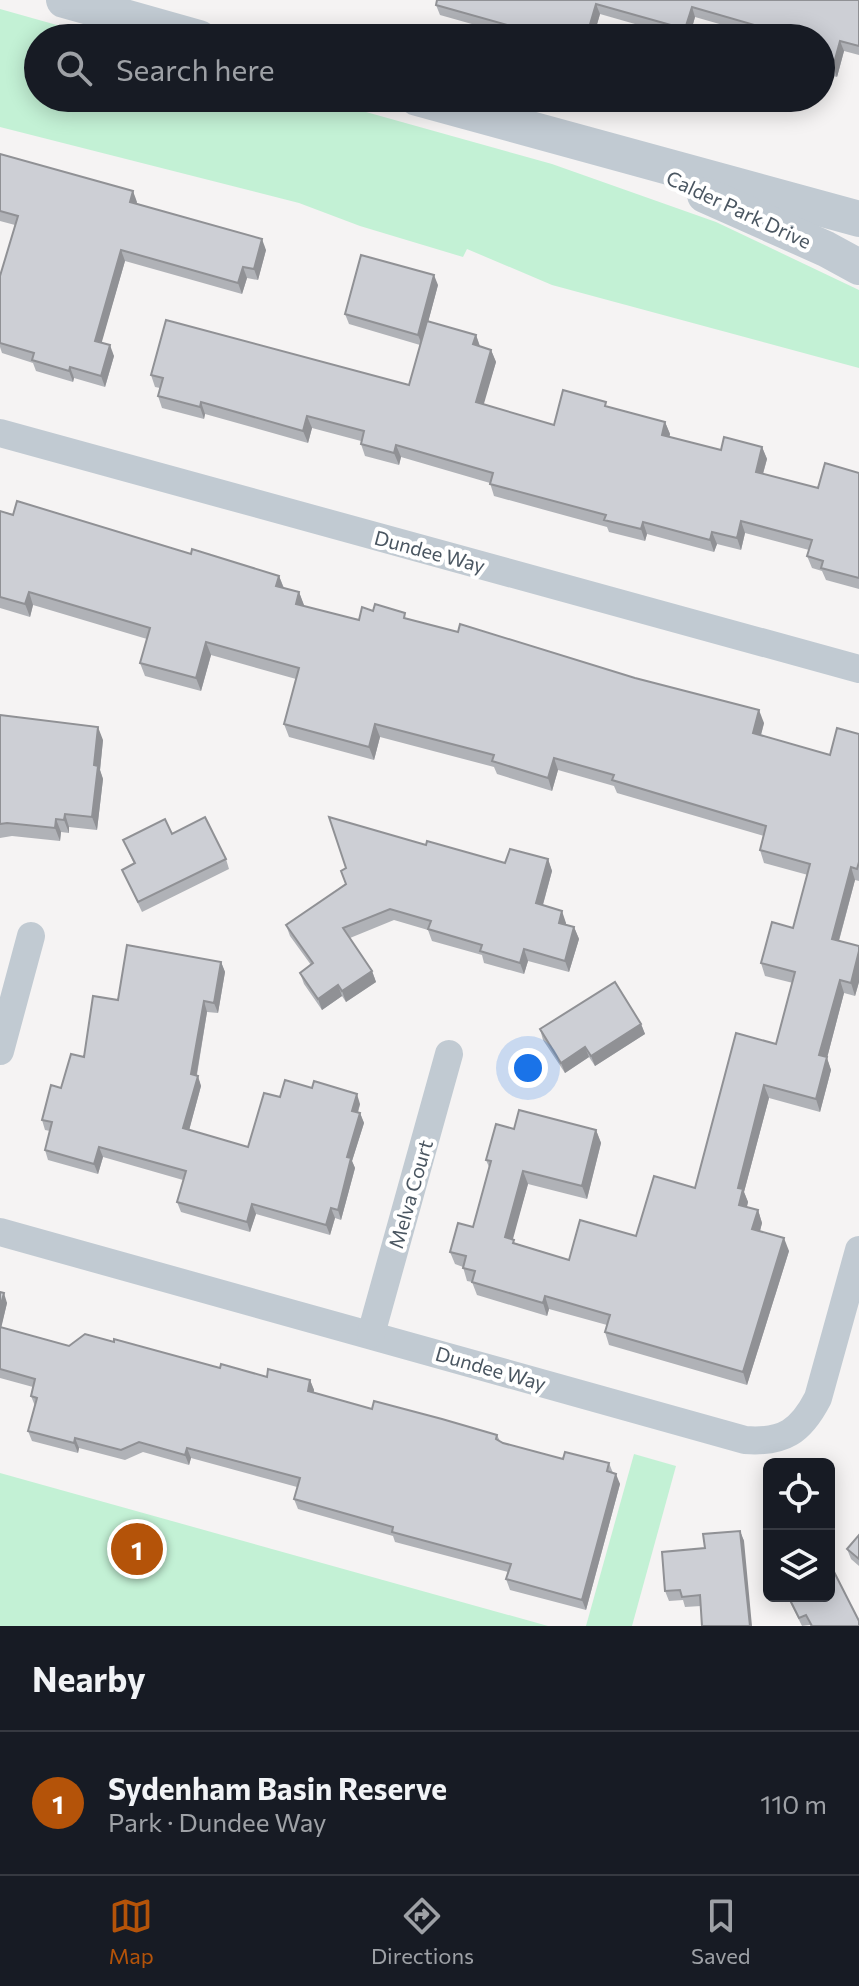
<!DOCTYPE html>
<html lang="en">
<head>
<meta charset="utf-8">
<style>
  :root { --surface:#171b24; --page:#20242c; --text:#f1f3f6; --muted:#9ea1a6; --line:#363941; --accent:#b45309 }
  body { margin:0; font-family:Commissioner,sans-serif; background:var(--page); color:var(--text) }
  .controls { position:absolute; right:24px; bottom:24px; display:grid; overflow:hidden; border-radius:12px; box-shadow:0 4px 20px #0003 }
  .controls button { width:72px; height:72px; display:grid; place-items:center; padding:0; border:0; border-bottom:2px solid var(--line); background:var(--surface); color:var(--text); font:40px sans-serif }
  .you { position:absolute; left:528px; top:1068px; width:28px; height:28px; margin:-20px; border:6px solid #fff; border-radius:50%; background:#1a73e8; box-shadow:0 0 0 12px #1a73e833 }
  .badge { display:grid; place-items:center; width:52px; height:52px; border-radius:50%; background:var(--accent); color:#fff; font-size:26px; font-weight:700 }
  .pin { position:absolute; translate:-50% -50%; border:4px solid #fff; box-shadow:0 2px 8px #0006 }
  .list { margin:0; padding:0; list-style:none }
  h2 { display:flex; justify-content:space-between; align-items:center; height:104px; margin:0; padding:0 32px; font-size:34px }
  h2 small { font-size:26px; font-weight:400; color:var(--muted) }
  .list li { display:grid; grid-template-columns:52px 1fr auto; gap:24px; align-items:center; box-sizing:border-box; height:144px; padding:0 32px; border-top:2px solid var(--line) }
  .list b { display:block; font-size:30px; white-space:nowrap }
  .list p { margin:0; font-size:26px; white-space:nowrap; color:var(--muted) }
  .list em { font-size:26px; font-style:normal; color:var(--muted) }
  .icon { flex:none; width:44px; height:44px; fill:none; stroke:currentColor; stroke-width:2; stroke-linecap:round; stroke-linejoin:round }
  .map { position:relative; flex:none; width:859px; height:1626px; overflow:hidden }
  .search { position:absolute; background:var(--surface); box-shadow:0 4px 20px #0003; left:24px; right:24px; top:24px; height:88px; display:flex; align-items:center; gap:20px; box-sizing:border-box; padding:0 28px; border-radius:44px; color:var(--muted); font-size:30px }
  .sheet { height:248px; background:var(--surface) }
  nav { display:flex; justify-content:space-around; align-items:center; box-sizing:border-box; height:112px; border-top:2px solid var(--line); background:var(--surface); font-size:22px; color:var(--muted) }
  nav a { display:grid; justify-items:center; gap:4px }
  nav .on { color:var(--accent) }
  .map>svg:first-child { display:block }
</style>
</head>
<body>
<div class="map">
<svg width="859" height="1626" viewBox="0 0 859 1626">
  <rect width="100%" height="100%" fill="#f5f3f3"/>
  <g fill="#c3f1d5">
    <polygon points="0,9 103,38 38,38 38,98 316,98 552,164 716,222 859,290 859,368 552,285 467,249 463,257 360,226 299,203 0,127"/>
    <polygon points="634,1454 676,1466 632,1626 586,1626"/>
    <polygon points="0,1473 548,1626 0,1626"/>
  </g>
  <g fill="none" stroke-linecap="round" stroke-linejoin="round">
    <g stroke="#c1cad2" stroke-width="28">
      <polyline points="0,433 859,669"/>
      <polyline points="0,1051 31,936"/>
      <path d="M0,1232L745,1440C784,1443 801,1431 818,1398L859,1250"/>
      <polyline points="371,1334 449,1054"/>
    </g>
    <g stroke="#c1cad2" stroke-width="36">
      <polyline points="64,0 199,38"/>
      <polyline points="417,98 859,219"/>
      <polyline points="705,195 826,249 859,267"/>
    </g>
  </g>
  <g fill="#b0b2b7">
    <polygon points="859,0 859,55 844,51 837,77 821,73 821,38 768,38 695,17 689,38 684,38 600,14 593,38 522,38 440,15 436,5"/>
    <polygon points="0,154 133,191 136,203 266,250 258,280 247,278 242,294 125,261 101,343 114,356 105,387 74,378 73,382 36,371 33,363 2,353 0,347 0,276 15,225 0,221"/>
    <polygon points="438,285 428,322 476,335 480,346 491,350 496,362 483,404 554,425 608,407 665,422 670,434 669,437 721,450 762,447 767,459 763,474 818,488 859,473 859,589 826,580 822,571 812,568 807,556 809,550 745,533 741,550 717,544 714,552 647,534 645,541 609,532 607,527 494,496 490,483 401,457 399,465 365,456 361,444 361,441 312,428 308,443 205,414 204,419 162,408 158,396 160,388 155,387 151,375 409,385 420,345 349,324 345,314"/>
    <polygon points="0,511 191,554 279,576 284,588 299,592 304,606 359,620 373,611 407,619 764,723 761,735 830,755 859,734 859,881 855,880 839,941 859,946 859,982 855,996 844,993 827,1058 831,1070 820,1112 769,1098 744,1192 748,1202 747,1207 758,1210 762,1223 760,1231 789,1251 747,1385 609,1345 605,1332 607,1325 549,1309 547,1316 477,1295 472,1282 467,1281 463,1267 455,1264 450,1252 473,1227 489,1167 486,1160 514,1129 596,1130 601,1143 587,1199 528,1184 512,1239 515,1243 569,1260 636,1236 695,1188 776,1044 793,983 765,976 761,963 793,928 808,875 764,863 760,850 764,836 617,793 614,786 558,770 552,791 497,774 494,767 380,737 374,760 289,737 284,724 296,679 211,655 201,691 145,676 140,663 147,639 33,605 30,617 0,608"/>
    <polygon points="0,715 103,740 100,770 103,779 97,830 69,827 69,833 61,832 60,841 12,836 0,838"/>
    <polygon points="172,834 226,859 229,869 142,912 122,870 134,864 123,840"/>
    <polygon points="426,845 505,863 548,859 552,871 543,905 566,923 566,925 574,927 579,939 569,972 528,961 524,974 484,963 482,955 432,941 428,930 394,920 350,938 372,971 376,982 346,1002 342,996 322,1010 304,984 300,973 311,965 290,936 286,925"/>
    <polygon points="221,962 225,972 218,1013 207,1012 197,1075 201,1086 189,1130 248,1147 280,1097 360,1104 358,1113 360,1113 364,1123 352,1161 355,1168 341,1220 335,1218 330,1235 256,1214 250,1232 181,1212 177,1202 183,1180 103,1157 98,1174 48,1160 45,1150 50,1131 45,1130 42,1120 61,1088 84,1057 118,1000"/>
    <polygon points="641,1024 645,1034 595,1066 589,1057 565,1073 543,1040 540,1029"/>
    <polygon points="0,1292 7,1303 1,1327 69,1346 220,1368 267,1377 310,1380 314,1390 314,1393 372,1409 497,1435 500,1441 503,1443 563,1459 609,1463 613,1473 620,1484 586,1610 510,1590 506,1579 508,1572 395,1542 393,1536 298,1509 294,1499 297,1487 191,1458 189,1465 143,1452 125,1460 79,1448 78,1453 32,1441 28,1431 35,1406 31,1396 33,1387 0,1378"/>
    <polygon points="740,1531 744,1541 701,1606 685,1607 683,1600 669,1601 665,1591 705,1548"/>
    <polygon points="859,1535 859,1566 851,1559 847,1549"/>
    <polygon points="787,1596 829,1596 859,1626 810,1626 810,1625 802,1626"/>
  </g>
  <g fill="#909195">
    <polygon points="596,4 600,14 593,38 586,38"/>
    <polygon points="692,7 695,17 689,38 685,29"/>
    <polygon points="840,41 844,51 837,77 833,67"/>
    <polygon points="133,191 137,202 134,213 130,202"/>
    <polygon points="262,239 266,250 258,280 254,269"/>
    <polygon points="121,250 125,261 99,352 95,341"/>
    <polygon points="243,267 247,278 242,294 238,283"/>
    <polygon points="434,275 438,285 422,345 418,335"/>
    <polygon points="476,335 480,347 473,344"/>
    <polygon points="110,345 114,356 105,387 101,376"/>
    <polygon points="491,350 496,362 481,414 476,402"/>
    <polygon points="70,367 74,378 73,382 69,371"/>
    <polygon points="201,402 205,414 204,419 200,407"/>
    <polygon points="307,416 312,428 308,443 303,431"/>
    <polygon points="665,422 670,434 667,447 662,435"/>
    <polygon points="396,445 401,457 399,465 394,453"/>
    <polygon points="762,447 767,459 760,484 756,472"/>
    <polygon points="741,521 745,533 741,550 737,538"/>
    <polygon points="643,522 647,534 645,541 641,529"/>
    <polygon points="712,532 717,544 714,552 710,540"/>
    <polygon points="279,576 284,589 276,586"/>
    <polygon points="29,592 33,605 30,617 25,604"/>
    <polygon points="299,592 304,605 301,617 296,604"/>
    <polygon points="206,642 211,655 201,691 196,678"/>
    <polygon points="759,710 764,723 758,746 753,733"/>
    <polygon points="375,724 380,737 374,760 369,747"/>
    <polygon points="98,727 103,740 100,770 103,779 97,830 92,817 94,765"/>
    <polygon points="554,758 558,770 552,791 548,778"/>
    <polygon points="65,814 69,827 69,833 64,820"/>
    <polygon points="56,819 61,832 60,841 55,828"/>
    <polygon points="548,859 552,871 540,915 536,903"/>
    <polygon points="851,867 855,880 836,951 832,939"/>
    <polygon points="562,911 566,923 563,934 559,923"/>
    <polygon points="574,927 579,939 569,972 565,961"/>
    <polygon points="524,949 528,961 524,974 520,963"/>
    <polygon points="859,951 859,982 855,996 851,983"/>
    <polygon points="221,962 225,972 218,1013 214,1003"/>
    <polygon points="372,971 376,982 346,1002 342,991"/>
    <polygon points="840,980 844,993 827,1058 831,1070 820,1112 816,1099 819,1055"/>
    <polygon points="338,985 342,996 322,1010 318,999"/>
    <polygon points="204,1001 207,1012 195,1084 191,1074"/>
    <polygon points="641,1024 645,1034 595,1066 591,1056"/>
    <polygon points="585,1047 589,1057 565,1073 561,1063"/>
    <polygon points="198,1076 201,1086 187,1138 183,1128"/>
    <polygon points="764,1085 769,1098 744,1192 748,1202 744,1217 739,1205 738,1188"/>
    <polygon points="357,1094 360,1104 355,1121 352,1111"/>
    <polygon points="360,1113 364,1123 352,1161 355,1168 341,1220 338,1210 347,1157"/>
    <polygon points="596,1130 601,1143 587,1199 582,1186"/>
    <polygon points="99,1147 103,1157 98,1174 94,1164"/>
    <polygon points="523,1171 528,1184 510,1250 505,1237"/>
    <polygon points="252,1204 256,1214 250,1232 247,1222"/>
    <polygon points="331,1208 335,1218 330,1235 326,1225"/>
    <polygon points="758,1210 762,1223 757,1242 752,1229"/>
    <polygon points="784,1238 789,1251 747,1385 743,1372"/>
    <polygon points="4,1293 7,1303 0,1333 0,1308"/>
    <polygon points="545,1296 549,1309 547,1316 543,1303"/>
    <polygon points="310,1380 314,1390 311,1401 308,1391"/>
    <polygon points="75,1438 79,1448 78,1453 74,1443"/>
    <polygon points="187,1448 191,1458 189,1465 185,1455"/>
    <polygon points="616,1474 620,1484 586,1610 582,1600"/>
    <polygon points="740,1531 744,1541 752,1626 750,1626"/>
  </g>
  <g fill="#cdcfd5" stroke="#909195" stroke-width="2">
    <polygon points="437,0 859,0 859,46 840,41 833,67 821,64 821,38 800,38 692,7 685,29 596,4 586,38 572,38 544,30 543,35 436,5"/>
    <polygon points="0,154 133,191 130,202 262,239 254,269 243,267 238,283 121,250 95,341 110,345 101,376 70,367 69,371 32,360 34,353 0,343 0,276 18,216 0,211"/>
    <polygon points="361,255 434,275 418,335 345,314"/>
    <polygon points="166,320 409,385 427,321 476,335 473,344 491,350 476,402 554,425 563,390 606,402 605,406 665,422 662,435 721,450 724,437 762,447 756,472 818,488 825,463 859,473 859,578 821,568 823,561 807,556 812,540 741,521 737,538 712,532 710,540 643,522 641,529 604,520 606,515 490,484 493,473 396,445 394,453 361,444 364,431 307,416 303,431 201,402 200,407 158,396 163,378 151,375"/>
    <polygon points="17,501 191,554 192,549 279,576 276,586 299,592 296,604 359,620 362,607 373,611 375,604 405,613 404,618 458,632 460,624 635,678 759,710 753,733 830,755 837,728 859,734 859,862 857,869 851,867 832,939 859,946 859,951 851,983 840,980 819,1055 827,1057 816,1099 764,1085 738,1188 743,1189 739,1205 758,1210 752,1229 784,1238 743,1372 605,1332 610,1315 545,1296 543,1303 472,1282 475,1271 463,1268 466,1256 450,1252 458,1223 473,1227 491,1161 486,1160 496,1124 514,1129 519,1110 596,1130 582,1186 523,1171 505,1237 514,1240 513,1243 569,1260 580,1220 636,1236 654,1176 695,1188 736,1033 776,1044 795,972 761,963 772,922 793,928 810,864 760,850 766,826 612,780 614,775 554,758 548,778 492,761 494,755 375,724 369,747 284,724 299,668 206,642 196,678 140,663 150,628 29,592 25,604 0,597 0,511 13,515"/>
    <polygon points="0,715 98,727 94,765 98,766 92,817 65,814 64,820 56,819 55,828 7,823 0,824"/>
    <polygon points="205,817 226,859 138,902 122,870 135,863 123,840 165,819 172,834"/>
    <polygon points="329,817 426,845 427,841 505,863 510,849 548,859 536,903 562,911 559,923 574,927 565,961 524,949 520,963 480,951 482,945 428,929 431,921 390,909 343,928 372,971 342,991 338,985 318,999 300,973 313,963 286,925 346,884 341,871 346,868"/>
    <polygon points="127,945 221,962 214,1003 204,1001 191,1074 198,1076 183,1128 248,1147 264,1093 280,1097 285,1080 312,1088 314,1081 357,1094 352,1111 360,1113 347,1157 351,1158 338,1210 331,1208 326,1225 252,1204 247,1222 177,1202 186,1171 99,1147 94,1164 45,1150 52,1122 42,1120 51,1085 61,1088 71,1054 84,1057 93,996 118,1000"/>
    <polygon points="615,982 641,1024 591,1056 585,1047 561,1063 540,1029"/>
    <polygon points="0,1292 4,1293 0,1308"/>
    <polygon points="0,1327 69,1346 85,1334 114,1342 114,1339 220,1368 221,1364 267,1377 268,1369 310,1380 308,1391 372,1409 374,1401 442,1419 497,1435 496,1439 503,1443 563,1459 565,1452 609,1463 607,1471 616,1474 582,1600 506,1579 511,1564 392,1532 393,1527 294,1499 300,1478 187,1448 185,1455 139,1442 121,1450 75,1438 74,1443 28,1431 37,1398 31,1396 35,1379 0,1369"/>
    <polygon points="740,1531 750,1626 702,1626 700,1595 682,1597 680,1590 665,1591 662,1552 705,1548 703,1534"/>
    <polygon points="859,1535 859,1559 847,1549"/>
    <polygon points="829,1562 859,1621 859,1626 812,1626 806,1615 799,1618 788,1596 829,1596"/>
  </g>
  <g text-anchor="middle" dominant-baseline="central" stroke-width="8" stroke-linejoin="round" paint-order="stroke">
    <g font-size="20" fill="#4a5661" stroke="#fff">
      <text transform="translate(739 209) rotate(25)">Calder Park Drive</text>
      <text transform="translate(430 551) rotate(15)">Dundee Way</text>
      <text transform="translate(410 1194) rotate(-74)">Melva Court</text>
      <text transform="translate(491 1368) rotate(16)">Dundee Way</text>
    </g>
  </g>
</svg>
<div class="controls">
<button><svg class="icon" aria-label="locate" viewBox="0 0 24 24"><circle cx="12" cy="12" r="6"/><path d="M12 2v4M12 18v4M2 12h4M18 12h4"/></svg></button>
<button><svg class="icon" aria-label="layers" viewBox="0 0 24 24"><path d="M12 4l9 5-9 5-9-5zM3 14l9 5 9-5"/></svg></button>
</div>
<div class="you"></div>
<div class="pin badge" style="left:137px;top:1549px">1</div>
<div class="search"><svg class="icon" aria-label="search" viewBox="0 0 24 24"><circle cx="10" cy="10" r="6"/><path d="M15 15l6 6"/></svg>Search here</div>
</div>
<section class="sheet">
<h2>Nearby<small></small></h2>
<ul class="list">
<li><span class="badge">1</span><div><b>Sydenham Basin Reserve</b><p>Park · Dundee Way</p></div><em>110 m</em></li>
</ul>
</section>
<nav>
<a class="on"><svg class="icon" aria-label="map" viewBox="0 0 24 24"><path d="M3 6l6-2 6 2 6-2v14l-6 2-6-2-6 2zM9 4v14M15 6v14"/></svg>Map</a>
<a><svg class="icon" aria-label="directions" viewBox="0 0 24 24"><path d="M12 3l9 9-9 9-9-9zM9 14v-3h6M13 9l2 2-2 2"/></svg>Directions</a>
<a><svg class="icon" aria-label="saved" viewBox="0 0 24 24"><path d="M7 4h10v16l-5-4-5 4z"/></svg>Saved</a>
</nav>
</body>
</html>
